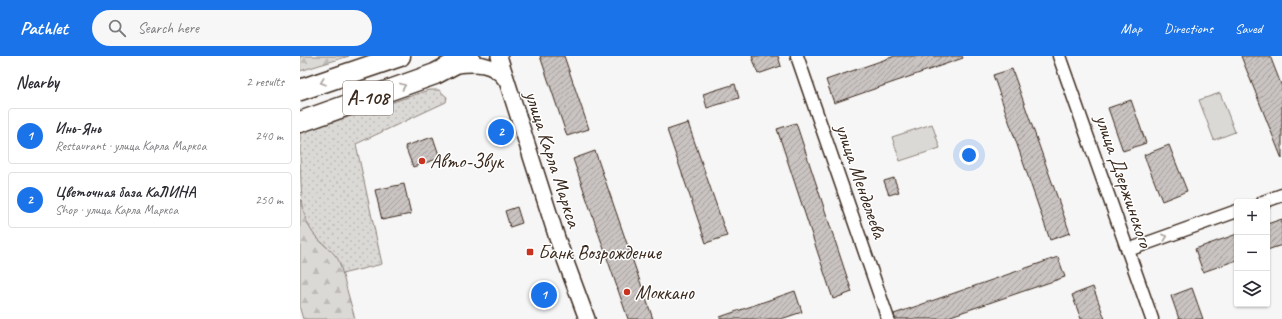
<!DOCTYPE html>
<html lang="en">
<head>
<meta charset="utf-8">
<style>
  :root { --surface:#fff; --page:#f7f7f7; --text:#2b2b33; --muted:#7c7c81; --line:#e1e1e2; --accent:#1a73e8 }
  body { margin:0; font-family:Caveat,sans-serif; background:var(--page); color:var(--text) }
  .controls { position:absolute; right:12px; bottom:12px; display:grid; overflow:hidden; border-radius:4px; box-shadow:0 1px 3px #0004 }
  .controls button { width:36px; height:36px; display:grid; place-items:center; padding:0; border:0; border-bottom:1px solid var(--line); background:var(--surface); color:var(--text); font:20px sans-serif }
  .you { position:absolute; left:669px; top:99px; width:14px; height:14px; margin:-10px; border:3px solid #fff; border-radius:50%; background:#1a73e8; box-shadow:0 0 0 6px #1a73e833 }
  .badge { display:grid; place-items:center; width:26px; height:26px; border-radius:50%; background:var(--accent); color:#fff; font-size:13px; font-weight:700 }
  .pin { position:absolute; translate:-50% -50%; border:2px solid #fff; box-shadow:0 1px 4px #0006 }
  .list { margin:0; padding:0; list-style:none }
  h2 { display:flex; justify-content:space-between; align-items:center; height:52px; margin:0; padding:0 16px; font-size:17px }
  h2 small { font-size:13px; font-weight:400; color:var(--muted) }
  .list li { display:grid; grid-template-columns:26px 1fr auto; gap:12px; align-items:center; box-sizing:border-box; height:56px; margin:0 8px 8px; padding:0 8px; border:1px solid var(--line); border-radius:4px }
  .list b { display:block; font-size:15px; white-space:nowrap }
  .list p { margin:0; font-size:13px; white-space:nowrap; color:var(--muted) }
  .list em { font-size:13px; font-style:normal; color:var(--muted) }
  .icon { flex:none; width:22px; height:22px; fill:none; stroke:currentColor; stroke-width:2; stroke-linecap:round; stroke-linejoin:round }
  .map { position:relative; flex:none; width:982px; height:263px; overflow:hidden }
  header { display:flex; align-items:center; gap:24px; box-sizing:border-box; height:56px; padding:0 20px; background:var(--accent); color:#fff }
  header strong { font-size:19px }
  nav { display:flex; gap:22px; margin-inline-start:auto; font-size:14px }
  .search { width:280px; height:36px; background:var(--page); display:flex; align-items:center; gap:10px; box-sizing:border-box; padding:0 14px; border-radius:22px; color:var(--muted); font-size:15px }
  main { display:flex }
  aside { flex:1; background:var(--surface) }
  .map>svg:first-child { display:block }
</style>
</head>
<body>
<header>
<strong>Pathlet</strong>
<div class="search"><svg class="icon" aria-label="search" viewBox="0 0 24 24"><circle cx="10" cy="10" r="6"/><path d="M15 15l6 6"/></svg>Search here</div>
<nav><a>Map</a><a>Directions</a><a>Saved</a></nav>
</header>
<main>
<aside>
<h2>Nearby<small>2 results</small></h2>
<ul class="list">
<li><span class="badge">1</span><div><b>Инь-Янь</b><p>Restaurant · улица Карла Маркса</p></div><em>240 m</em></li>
<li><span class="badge">2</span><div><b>Цветочная база КаЛИНА</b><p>Shop · улица Карла Маркса</p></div><em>250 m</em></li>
</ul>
</aside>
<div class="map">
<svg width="982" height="263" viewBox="0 0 982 263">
  <defs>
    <pattern id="grass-dots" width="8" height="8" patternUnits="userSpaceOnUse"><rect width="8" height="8" fill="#dbd9d6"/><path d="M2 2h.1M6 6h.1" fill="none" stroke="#bdbab7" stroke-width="1.8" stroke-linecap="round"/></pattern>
    <pattern id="forest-firs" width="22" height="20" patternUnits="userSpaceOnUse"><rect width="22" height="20" fill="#dbd9d6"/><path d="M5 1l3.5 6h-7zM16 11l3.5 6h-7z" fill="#bdbab7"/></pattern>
    <pattern id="building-hatch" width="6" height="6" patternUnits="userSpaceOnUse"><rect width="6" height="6" fill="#c9c3c1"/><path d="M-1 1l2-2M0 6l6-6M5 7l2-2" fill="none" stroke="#a49f9c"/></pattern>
  </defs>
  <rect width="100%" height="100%" fill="#f7f6f6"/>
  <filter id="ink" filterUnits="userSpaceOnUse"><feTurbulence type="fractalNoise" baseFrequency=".025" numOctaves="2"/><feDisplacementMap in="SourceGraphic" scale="8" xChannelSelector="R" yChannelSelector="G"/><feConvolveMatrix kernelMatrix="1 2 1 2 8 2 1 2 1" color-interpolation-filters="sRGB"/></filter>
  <g filter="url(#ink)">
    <path fill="url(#grass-dots)" stroke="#8b827a" d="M129,34H139L147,41L146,46L56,88L82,208L42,218C36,189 17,190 6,166C0,144 0,102 0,77Z"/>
    <g fill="url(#forest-firs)" stroke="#8b827a">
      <polygon points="0,0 49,0 0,15"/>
      <path d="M0,143C5,158 6,170 17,182C25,191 33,194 39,205L55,263H3L0,253Z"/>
    </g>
    <g fill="#dbd9d6" stroke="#8b827a">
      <polygon points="920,37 935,76 914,84 899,44"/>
      <polygon points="632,68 640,92 600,105 592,81"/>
    </g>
    <g fill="url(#building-hatch)" stroke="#3b2a1e">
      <polygon points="240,0 264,0 289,73 267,80"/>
      <polygon points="452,0 478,0 481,10 458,18"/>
      <polygon points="595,0 662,0 663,2 534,47 526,24"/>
      <polygon points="941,0 970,0 982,31 982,103"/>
      <polygon points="712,13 770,177 750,184 693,19"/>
      <polygon points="435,28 439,42 407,52 403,38"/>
      <polygon points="831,44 846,87 823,95 808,52"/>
      <polygon points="388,67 427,180 406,187 367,74"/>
      <polygon points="496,67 552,236 533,243 477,73"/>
      <polygon points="133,81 140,102 113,111 105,90"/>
      <polygon points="869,89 887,135 862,145 844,99"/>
      <polygon points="295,95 353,263 328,263 273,103"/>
      <polygon points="594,122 599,136 589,139 584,125"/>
      <polygon points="104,128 111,158 82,164 75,134"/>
      <polygon points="217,151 222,167 210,171 205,155"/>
      <polygon points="982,163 982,189 967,194 967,168"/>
      <polygon points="937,178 937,204 903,216 895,193"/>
      <polygon points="758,201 765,221 642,263 595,263 594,258"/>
      <polygon points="793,231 805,263 781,263 772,239"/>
      <polygon points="892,232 903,263 879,263 871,240"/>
      <polygon points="495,235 502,256 481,263 420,263 420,261"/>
    </g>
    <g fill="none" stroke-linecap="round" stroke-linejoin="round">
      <defs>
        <g id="minor">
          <polyline points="497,0 588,263"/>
          <polyline points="759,0 852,263"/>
          <polyline points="963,146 982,139"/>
          <polyline points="828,194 937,155"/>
        </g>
        <g id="tertiary">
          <polyline points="199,0 257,182 287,263"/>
          <path d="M156,9C176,7 193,6 206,24"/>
        </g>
        <g id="trunk">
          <polyline points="0,34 100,0"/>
          <polyline points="0,66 135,18 169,0"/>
        </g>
      </defs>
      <use href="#minor" stroke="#3b2a1e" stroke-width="15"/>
      <use href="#tertiary" stroke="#3b2a1e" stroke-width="18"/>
      <use href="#trunk" stroke="#3b2a1e" stroke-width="23"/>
      <use href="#minor" stroke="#fff" stroke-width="12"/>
      <use href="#tertiary" stroke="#fff" stroke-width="15"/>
      <use href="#trunk" stroke="#fff" stroke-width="20"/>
    </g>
    <defs><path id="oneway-chevron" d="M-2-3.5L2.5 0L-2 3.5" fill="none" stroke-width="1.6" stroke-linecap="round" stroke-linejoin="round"/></defs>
    <g stroke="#a79f9a">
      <use href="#oneway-chevron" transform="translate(23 26) rotate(161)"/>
      <use href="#oneway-chevron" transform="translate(103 30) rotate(-20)"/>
      <use href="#oneway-chevron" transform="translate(865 181) rotate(-20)"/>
    </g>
  </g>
  <g fill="#c8321e" stroke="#fff" stroke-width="1.5">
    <circle cx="122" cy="105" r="4"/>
    <rect x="226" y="192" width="8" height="8" rx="2"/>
    <circle cx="327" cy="236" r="4"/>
  </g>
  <g text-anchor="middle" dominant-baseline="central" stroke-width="3" stroke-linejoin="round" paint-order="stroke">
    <rect fill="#fff" stroke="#766a62" stroke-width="1" x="43" y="25" width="50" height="34" rx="3"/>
    <g font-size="19" font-weight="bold" fill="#3b2a1e">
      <text x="68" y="42">А-108</text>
    </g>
    <g font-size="20" fill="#3b2a1e" stroke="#fff">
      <text transform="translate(253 103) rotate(72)">улица Карла Маркса</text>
      <text transform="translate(561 125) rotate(71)">улица Менделеева</text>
      <text transform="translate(824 125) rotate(71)">улица Дзержинского</text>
    </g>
    <g font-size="20" fill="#3b2a1e" stroke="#fff" text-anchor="start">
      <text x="130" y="105">Авто-Звук</text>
      <text x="238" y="196">Банк Возрождение</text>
      <text x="335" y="236">Моккано</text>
    </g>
  </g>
</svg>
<div class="controls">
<button>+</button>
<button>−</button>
<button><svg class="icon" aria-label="layers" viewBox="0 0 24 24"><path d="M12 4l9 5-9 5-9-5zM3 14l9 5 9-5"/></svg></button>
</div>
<div class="you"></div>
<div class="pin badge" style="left:244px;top:239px">1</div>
<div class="pin badge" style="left:201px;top:76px">2</div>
</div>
</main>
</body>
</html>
